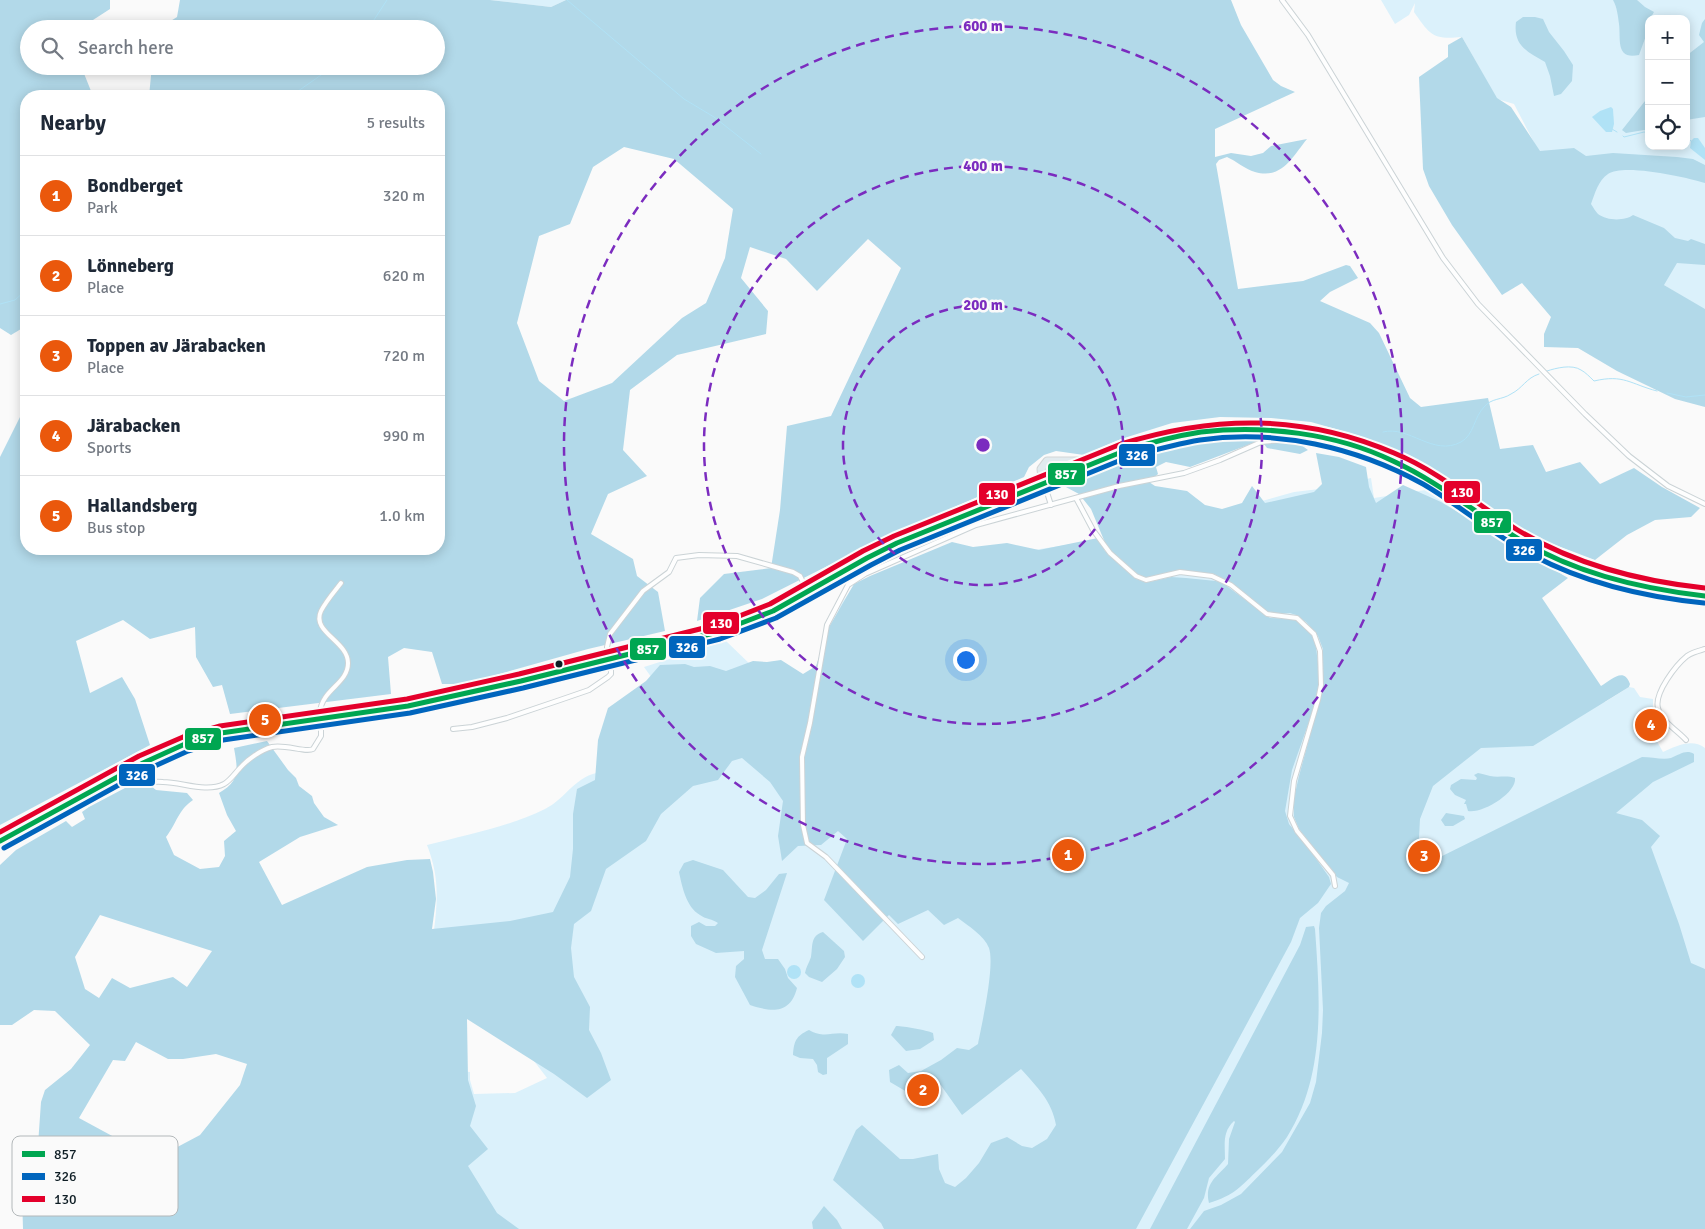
<!DOCTYPE html>
<html lang="en">
<head>
<meta charset="utf-8">
<style>
  :root { --surface:#fff; --page:#f6f6f7; --text:#1f2937; --muted:#747a83; --line:#e0e1e3; --accent:#ea580c }
  body { margin:0; font-family:Signika,sans-serif; background:var(--page); color:var(--text) }
  .controls { position:absolute; right:15px; top:15px; display:grid; overflow:hidden; border-radius:10px; box-shadow:0 2px 12px #0003 }
  .controls button { width:45px; height:45px; display:grid; place-items:center; padding:0; border:0; border-bottom:1px solid var(--line); background:var(--surface); color:var(--text); font:25px sans-serif }
  .you { position:absolute; left:965px; top:659px; width:18px; height:18px; margin:-12px; border:4px solid #fff; border-radius:50%; background:#1a73e8; box-shadow:0 0 0 8px #1a73e833 }
  .badge { display:grid; place-items:center; width:32px; height:32px; border-radius:50%; background:var(--accent); color:#fff; font-size:16px; font-weight:700 }
  .pin { position:absolute; translate:-50% -50%; border:2px solid #fff; box-shadow:0 1px 5px #0006 }
  .list { margin:0; padding:0; list-style:none }
  h2 { display:flex; justify-content:space-between; align-items:center; height:65px; margin:0; padding:0 20px; font-size:21px }
  h2 small { font-size:16px; font-weight:400; color:var(--muted) }
  .list li { display:grid; grid-template-columns:32px 1fr auto; gap:15px; align-items:center; box-sizing:border-box; height:80px; padding:0 20px; border-top:1px solid var(--line) }
  .list b { display:block; font-size:19px; white-space:nowrap }
  .list p { margin:0; font-size:16px; white-space:nowrap; color:var(--muted) }
  .list em { font-size:16px; font-style:normal; color:var(--muted) }
  .icon { flex:none; width:28px; height:28px; fill:none; stroke:currentColor; stroke-width:2; stroke-linecap:round; stroke-linejoin:round }
  .map { position:relative; flex:none; width:1705px; height:1229px; overflow:hidden }
  .search { position:absolute; background:var(--surface); box-shadow:0 2px 12px #0003; left:20px; top:20px; width:425px; height:55px; display:flex; align-items:center; gap:12px; box-sizing:border-box; padding:0 18px; border-radius:28px; color:var(--muted); font-size:19px }
  .panel { position:absolute; background:var(--surface); box-shadow:0 2px 12px #0003; left:20px; top:90px; width:425px; height:465px; border-radius:20px }
  .map>svg:first-child { display:block }
</style>
</head>
<body>
<div class="map">
<svg width="1705" height="1229" viewBox="0 0 1705 1229">
  <rect width="100%" height="100%" fill="#fafafa"/>
  <g fill="#dbf1fb" fill-rule="evenodd">
    <polygon points="490,0 566,0 551,7"/>
    <path d="M1381,0H1705V310L1582,235L1514,104L1497,99L1462,37C1433,40 1430,35 1414,12L1415,3L1409,15L1395,24ZM1649,19H1686V146H1649Z"/>
    <path d="M1371,478L1374,498L1432,489L1567,570L1525,598L1605,702L1629,687L1634,688L1640,697L1653,699V713L1659,723L1650,724V729L1663,752C1676,746 1692,738 1705,748V1229H184L427,1067L470,1072V1080L474,1094L515,1093L547,1078L434,930C438,898 439,876 427,845C466,835 508,827 545,809C567,798 575,775 602,772L659,688L644,667L726,641L753,667L813,684L840,606L852,588L879,573L993,558L1040,549L1099,540H1122L1294,492L1328,488Z"/>
  </g>
  <g fill="#b2d9e9" fill-rule="evenodd">
    <polygon points="0,0 110,0 110,9 79,29 29,29 29,66 81,66 93,96 26,96 26,326 11,335 0,328"/>
    <path d="M180,0H490L551,7L566,0H1231L1241,25L1273,80L1281,86L1295,92L1215,129V157L1231,153L1251,156L1263,153L1271,146L1307,139C1293,156 1282,180 1255,172C1245,169 1236,161 1227,157L1219,160L1216,164L1238,289L1303,281L1346,265L1350,266L1358,278L1330,292L1320,301L1370,323L1379,333L1410,398L1421,407L1488,398L1500,449L1533,445L1546,472L1580,462L1600,484L1634,468L1662,487L1700,508L1691,517L1655,520L1627,535L1595,560L1537,538L1506,520L1459,486L1411,456L1360,436L1311,422L1271,418L1220,417L1172,423L1121,439L1084,455L1056,451L1044,455L1029,467L1024,477L885,537L762,599L697,621L700,598L724,574L771,568L780,510L787,426L831,416L901,268L868,239L817,291L786,259L750,247L741,278L768,311L766,334L677,355L630,390L623,450L647,476L608,494L591,534L633,559L637,576L658,592L665,631L588,649L464,684H442L432,652L404,648L388,657L391,694L230,714L222,685L213,687L196,657L195,627L150,639L123,620L76,641L90,693L122,677L135,699L150,745L0,825V457L21,415L26,411V549H439V96H149L152,66H436V29H158L177,17ZM624,147L674,159L733,209L725,258L706,303L682,318L612,383L564,401L539,381L517,323L539,236L570,224L593,167Z"/>
    <path d="M1613,0H1637L1645,7L1654,12L1650,19H1649L1647,33L1639,55C1615,60 1621,39 1619,24C1618,16 1617,7 1613,0Z"/>
    <path d="M1523,17H1535L1543,19L1549,32L1564,51L1573,65L1572,81L1561,94L1554,96L1550,76L1545,62C1527,52 1513,45 1516,22Z"/>
    <polygon points="1705,19 1705,117 1686,120 1686,56 1704,42 1699,35 1702,23"/>
    <path d="M1462,37L1497,98L1511,107L1540,151L1574,148L1586,156L1613,153L1677,157L1693,159L1705,165V183C1686,177 1623,163 1608,174C1598,181 1595,193 1591,204C1593,207 1596,212 1598,214C1607,221 1625,221 1633,215L1664,228L1675,238L1688,241L1691,239L1705,244V265L1677,263L1664,285L1705,309V407L1675,399L1617,371L1578,348L1544,347V334L1551,317L1522,283L1502,295L1452,225L1429,186L1423,169L1419,77L1448,57V45Z"/>
    <polygon points="1649,96 1649,131 1644,130 1626,133 1622,130"/>
    <path d="M1266,434L1290,437L1308,450L1300,454L1267,448L1261,440L1190,467L1166,462L1156,467L1158,474L1149,482L1155,486L1187,491L1205,505L1222,509L1242,503L1252,486L1265,503L1314,492L1322,484L1316,453L1339,457L1366,467L1369,487L1376,503L1403,485L1441,502L1568,578L1542,598L1601,686C1611,680 1624,666 1630,684L1629,687L1533,746L1481,748L1433,786L1420,819L1418,857L1422,866L1642,757C1651,757 1663,760 1671,758C1679,755 1686,749 1694,754V762L1653,782L1616,813L1642,820L1660,836L1651,847L1679,924L1691,963L1705,969V1229H1190L1204,1211L1221,1205L1241,1194L1282,1152L1310,1103L1316,1082L1322,1033L1323,1010L1319,928L1321,913L1326,906L1345,891L1349,883L1337,877L1299,829L1294,817V798L1299,776L1321,695L1323,649L1318,636L1306,622L1296,615L1290,613L1279,614L1268,612L1231,583L1214,574L1182,570L1148,578H1142L1133,573L1115,557L1106,545L1091,509L1079,494L1062,485L1064,480L1148,449L1221,435Z"/>
    <path d="M1098,538L1105,551L1136,579L1149,582L1171,577L1186,578L1216,581L1224,584L1270,618L1297,619L1304,625L1315,639L1319,672V686L1310,719L1292,770L1285,811L1289,824L1310,850L1329,877L1331,884L1318,903L1300,918L1291,942L1136,1229H884L881,1223L833,1180L856,1130L862,1125L900,1159H913L938,1154L939,1169L945,1183L955,1187L966,1178L979,1163L991,1143L1007,1137L1022,1146L1032,1148L1047,1139L1056,1125C1052,1101 1037,1087 1021,1069L962,1115L940,1084L907,1092L890,1082L889,1070L899,1065L908,1073L921,1071L941,1060L957,1048L969,1050L978,1044C982,1023 995,966 989,948C984,935 968,926 958,918L944,925L928,910L898,924L889,915L863,941L824,900L847,839L838,831L821,845L798,846L782,861L778,836L783,801L770,782L742,758L732,761L718,780L693,786L661,814L646,841L606,869L591,911L574,924L571,948L574,977L590,1007L589,1030L601,1053L611,1080L587,1098L554,1074L467,1019L468,1080L476,1106L470,1126L488,1149L468,1166L497,1213L519,1229H23L22,1194L38,1145L41,1102L45,1090L71,1069L90,1045L55,1011L34,1010L12,1025H0V865L16,850L66,821L72,827L85,819L82,812L89,807L142,779L156,790L187,793L193,800C178,810 177,823 166,837L174,855L200,869L219,867L225,856L224,841L236,831L227,815L219,793C240,781 238,771 234,748L267,741L288,770L296,778L299,786L312,796L314,803L324,817L338,825L300,837L259,862L282,905L367,867L407,860L430,859L433,872L436,899L432,929L510,921L553,912L570,877L573,849V814L577,789L595,780L598,740L608,708L646,681L660,665L685,664L694,667L710,666L726,671L753,661L767,662L781,660L803,674L816,666L829,627L854,584L870,576L952,542L973,547L1007,543L1039,550ZM100,915L212,951L187,987L173,977L130,988L112,978L99,998L85,989L75,957ZM136,1042L168,1059H183L216,1054L247,1064L240,1085L200,1135L168,1152L127,1144L79,1118L113,1060L125,1061Z"/>
    <path d="M1478,773C1483,774 1486,775 1490,776C1498,778 1507,775 1515,778C1517,793 1482,814 1468,811L1466,804H1464L1466,800L1455,795L1450,789L1451,785L1461,779L1476,780L1477,778L1474,775Z"/>
    <polygon points="1446,813 1464,816 1465,819 1453,826 1445,826 1441,820"/>
    <path d="M693,860L723,870L748,897L755,898L766,890L779,874L787,873L762,950L765,959H778L785,969L788,978L797,988C790,1015 771,1012 750,1005L735,977L736,966L744,959V951L716,953L696,944L691,936V926L699,922L706,926H715L718,923C713,919 705,919 700,915C686,907 682,886 679,872L684,863Z"/>
    <path d="M1314,926L1315,929C1320,999 1326,1075 1287,1137C1279,1149 1269,1159 1259,1169C1240,1187 1235,1195 1209,1203C1204,1183 1217,1177 1228,1164L1229,1139L1235,1122L1234,1121C1222,1132 1225,1145 1225,1159L1209,1178L1204,1198L1187,1229H1150L1300,945L1306,927Z"/>
    <path d="M823,932L844,951L845,957L837,969L822,982L809,977L805,973C806,967 809,963 811,957C813,946 810,936 823,932Z"/>
    <path d="M896,1026C904,1026 926,1030 933,1033L934,1040L920,1049L906,1051L891,1035Z"/>
    <path d="M809,1030C825,1039 832,1031 848,1034V1044L827,1058V1074L823,1075L818,1072L817,1065L813,1059L800,1058L793,1055C794,1041 796,1036 809,1030Z"/>
    <polygon points="824,1206 837,1220 842,1229 813,1229 812,1222"/>
  </g>
  <g fill="#b0e2f6">
    <polygon points="1611,107 1613,109 1614,124 1612,132 1606,132 1592,117 1600,111"/>
    <polygon points="1694,138 1698,138 1705,148 1705,160 1690,148 1691,141"/>
    <circle cx="794" cy="972" r="7"/>
    <circle cx="858" cy="981" r="7"/>
  </g>
  <g fill="none" stroke-linecap="round" stroke-linejoin="round">
    <g stroke="#b0e2f6" stroke-width="1">
      <polyline points="567,0 684,99 714,117 761,154"/>
      <polyline points="368,29 387,0"/>
      <polyline points="291,96 334,66"/>
      <polyline points="1612,129 1617,132"/>
      <polyline points="1623,136 1624,137 1644,132 1649,133"/>
      <polyline points="1686,137 1691,141"/>
      <polyline points="0,304 15,300 26,290"/>
      <path d="M1547,371C1556,368 1572,364 1581,370C1585,372 1590,377 1594,381C1624,374 1630,384 1657,391"/>
      <polyline points="1667,393 1686,397 1705,395"/>
      <path d="M1383,432C1409,425 1433,457 1461,442C1474,435 1474,417 1484,407C1491,398 1502,400 1511,394C1523,388 1526,378 1539,374"/>
    </g>
    <defs>
      <g id="street">
        <polyline points="1282,0 1308,35 1443,258 1478,304 1585,414 1629,456 1668,486 1705,504"/>
        <polyline points="1044,483 1051,505"/>
        <polyline points="1076,498 1093,530 1110,553 1136,576 1146,580 1180,572 1212,576 1231,585 1267,614 1297,618 1314,634 1320,651 1321,685 1318,700 1294,781 1290,816 1297,831 1333,875 1335,886"/>
        <path d="M320,712C322,689 348,684 348,663C348,641 311,632 321,611C326,601 334,592 341,583"/>
        <polyline points="453,729 472,727 507,718 560,700 589,690 608,677 611,674 611,670 607,647 610,634 643,591 669,572 676,558 699,555 737,556 793,572 800,576 805,586"/>
        <path d="M1686,740C1678,731 1661,721 1658,708C1654,693 1676,665 1687,656C1693,652 1698,651 1705,649"/>
        <path d="M125,772C127,776 128,779 132,780C142,784 153,781 163,782C182,782 206,793 224,784C231,780 235,773 240,768C248,759 261,750 272,747C285,744 306,753 313,749L321,736V719"/>
        <polyline points="922,957 826,857 807,843 803,825 802,757 810,723 827,625 848,585 865,574 976,525 1119,486 1184,473 1220,460 1261,442 1281,440 1316,445 1363,456 1366,455 1367,451"/>
      </g>
      <g id="highway">
        <polyline points="1183,430 1237,424 1294,427"/>
        <polyline points="1322,432 1353,440 1395,456"/>
        <polyline points="1102,455 1144,439"/>
        <polyline points="1042,479 1041,469 1047,461 1086,461"/>
        <polyline points="1007,493 1060,472"/>
        <polyline points="1462,495 1505,525"/>
        <polyline points="1516,532 1537,544"/>
        <path d="M166,747C243,715 327,715 407,700C465,690 521,675 577,661C622,650 666,640 710,629L753,614L872,549L937,521"/>
        <polyline points="0,834 46,811"/>
        <path d="M0,841L143,763L185,744L221,733L408,706L521,681L718,632L755,619L773,611L867,558L897,543L1124,451C1223,415 1337,424 1427,478C1465,501 1499,530 1538,550C1591,576 1647,591 1705,596"/>
      </g>
    </defs>
    <use href="#street" stroke="#cbd3d6" stroke-width="6"/>
    <use href="#highway" stroke="#d2d5d6" stroke-width="9"/>
    <use href="#street" stroke="#fefefe" stroke-width="4"/>
    <use href="#highway" stroke="#e1ebef" stroke-width="7"/>
    <defs>
      <path id="bus-1" d="M0,841L143,763L185,744L221,733L408,706L521,681L718,632L773,611L867,558L897,543L1124,451C1149,443 1175,436 1201,432C1265,425 1335,433 1393,461C1439,482 1478,515 1522,541C1577,574 1642,589 1705,596"/>
      <path id="bus-2" d="M4,848L146,770L188,751L223,740L410,713L523,688L720,639L776,618L871,565L900,550L1126,458C1151,451 1175,444 1200,440C1276,429 1356,447 1423,484C1461,506 1494,536 1534,556C1587,584 1645,597 1704,603"/>
      <path id="bus-3" d="M0,832L139,756L183,737L220,726L407,699L519,674L716,625L770,604L863,551L894,536L1121,444C1215,415 1303,414 1394,453C1438,471 1475,503 1516,529C1573,564 1638,581 1705,588"/>
    </defs>
    <use href="#bus-1" stroke="#fafafa" stroke-width="9"/>
    <use href="#bus-2" stroke="#fafafa" stroke-width="9"/>
    <use href="#bus-3" stroke="#fafafa" stroke-width="9"/>
    <use href="#bus-1" stroke="#00a651" stroke-width="5"/>
    <use href="#bus-2" stroke="#0065bd" stroke-width="5"/>
    <use href="#bus-3" stroke="#e4002b" stroke-width="5"/>
  </g>
  <g fill="none" stroke="#7b2cbf" stroke-width="2.5" stroke-dasharray="9 6">
    <circle cx="983" cy="445" r="140"/>
    <circle cx="983" cy="445" r="279"/>
    <circle cx="983" cy="445" r="419"/>
  </g>
  <circle fill="#0e1d24" stroke="#fafafa" stroke-width="2" cx="559" cy="664" r="4.5"/>
  <rect x="12" y="1136" width="166" height="80" rx="8" fill="#fafafa" stroke="#b3b8ba" stroke-width="1"/>
  <rect x="22" y="1151" width="23" height="6" fill="#00a651"/>
  <rect x="22" y="1173" width="23" height="7" fill="#0065bd"/>
  <rect x="22" y="1196" width="23" height="6" fill="#e4002b"/>
  <g font-size="14" fill="#0e1d24">
    <text x="54" y="1159">857</text>
    <text x="54" y="1181">326</text>
    <text x="54" y="1204">130</text>
  </g>
  <circle cx="983" cy="445" r="8" fill="#7b2cbf" stroke="#fafafa" stroke-width="2.5"/>
  <g font-size="15" text-anchor="middle" font-weight="bold" fill="#7b2cbf" stroke="#fafafa" stroke-width="5" stroke-linejoin="round" paint-order="stroke">
    <text x="983" y="31">600 m</text>
    <text x="983" y="171">400 m</text>
    <text x="983" y="310">200 m</text>
  </g>
  <g stroke="#fafafa" stroke-width="2">
    <rect x="1118" y="443" width="38" height="24" rx="5" fill="#0065bd"/>
    <rect x="1047" y="462" width="39" height="24" rx="5" fill="#00a651"/>
    <rect x="1443" y="480" width="38" height="24" rx="5" fill="#e4002b"/>
    <rect x="978" y="482" width="38" height="24" rx="5" fill="#e4002b"/>
    <rect x="1473" y="510" width="39" height="24" rx="5" fill="#00a651"/>
    <rect x="1505" y="538" width="38" height="24" rx="5" fill="#0065bd"/>
    <rect x="702" y="611" width="38" height="24" rx="5" fill="#e4002b"/>
    <rect x="668" y="635" width="38" height="24" rx="5" fill="#0065bd"/>
    <rect x="629" y="637" width="38" height="24" rx="5" fill="#00a651"/>
    <rect x="184" y="727" width="38" height="24" rx="5" fill="#00a651"/>
    <rect x="118" y="763" width="38" height="24" rx="5" fill="#0065bd"/>
  </g>
  <g font-size="14" text-anchor="middle" font-weight="bold" fill="#fff">
    <text x="1137" y="460">326</text>
    <text x="1066" y="479">857</text>
    <text x="1462" y="497">130</text>
    <text x="997" y="499">130</text>
    <text x="1492" y="527">857</text>
    <text x="1524" y="555">326</text>
    <text x="721" y="628">130</text>
    <text x="687" y="652">326</text>
    <text x="648" y="654">857</text>
    <text x="203" y="743">857</text>
    <text x="137" y="780">326</text>
  </g>
</svg>
<div class="controls">
<button>+</button>
<button>−</button>
<button><svg class="icon" aria-label="locate" viewBox="0 0 24 24"><circle cx="12" cy="12" r="6"/><path d="M12 2v4M12 18v4M2 12h4M18 12h4"/></svg></button>
</div>
<div class="you"></div>
<div class="pin badge" style="left:1068px;top:855px">1</div>
<div class="pin badge" style="left:923px;top:1090px">2</div>
<div class="pin badge" style="left:1424px;top:856px">3</div>
<div class="pin badge" style="left:1651px;top:725px">4</div>
<div class="pin badge" style="left:265px;top:720px">5</div>
<div class="search"><svg class="icon" aria-label="search" viewBox="0 0 24 24"><circle cx="10" cy="10" r="6"/><path d="M15 15l6 6"/></svg>Search here</div>
<section class="panel">
<h2>Nearby<small>5 results</small></h2>
<ul class="list">
<li><span class="badge">1</span><div><b>Bondberget</b><p>Park</p></div><em>320 m</em></li>
<li><span class="badge">2</span><div><b>Lönneberg</b><p>Place</p></div><em>620 m</em></li>
<li><span class="badge">3</span><div><b>Toppen av Järabacken</b><p>Place</p></div><em>720 m</em></li>
<li><span class="badge">4</span><div><b>Järabacken</b><p>Sports</p></div><em>990 m</em></li>
<li><span class="badge">5</span><div><b>Hallandsberg</b><p>Bus stop</p></div><em>1.0 km</em></li>
</ul>
</section>
</div>
</body>
</html>
